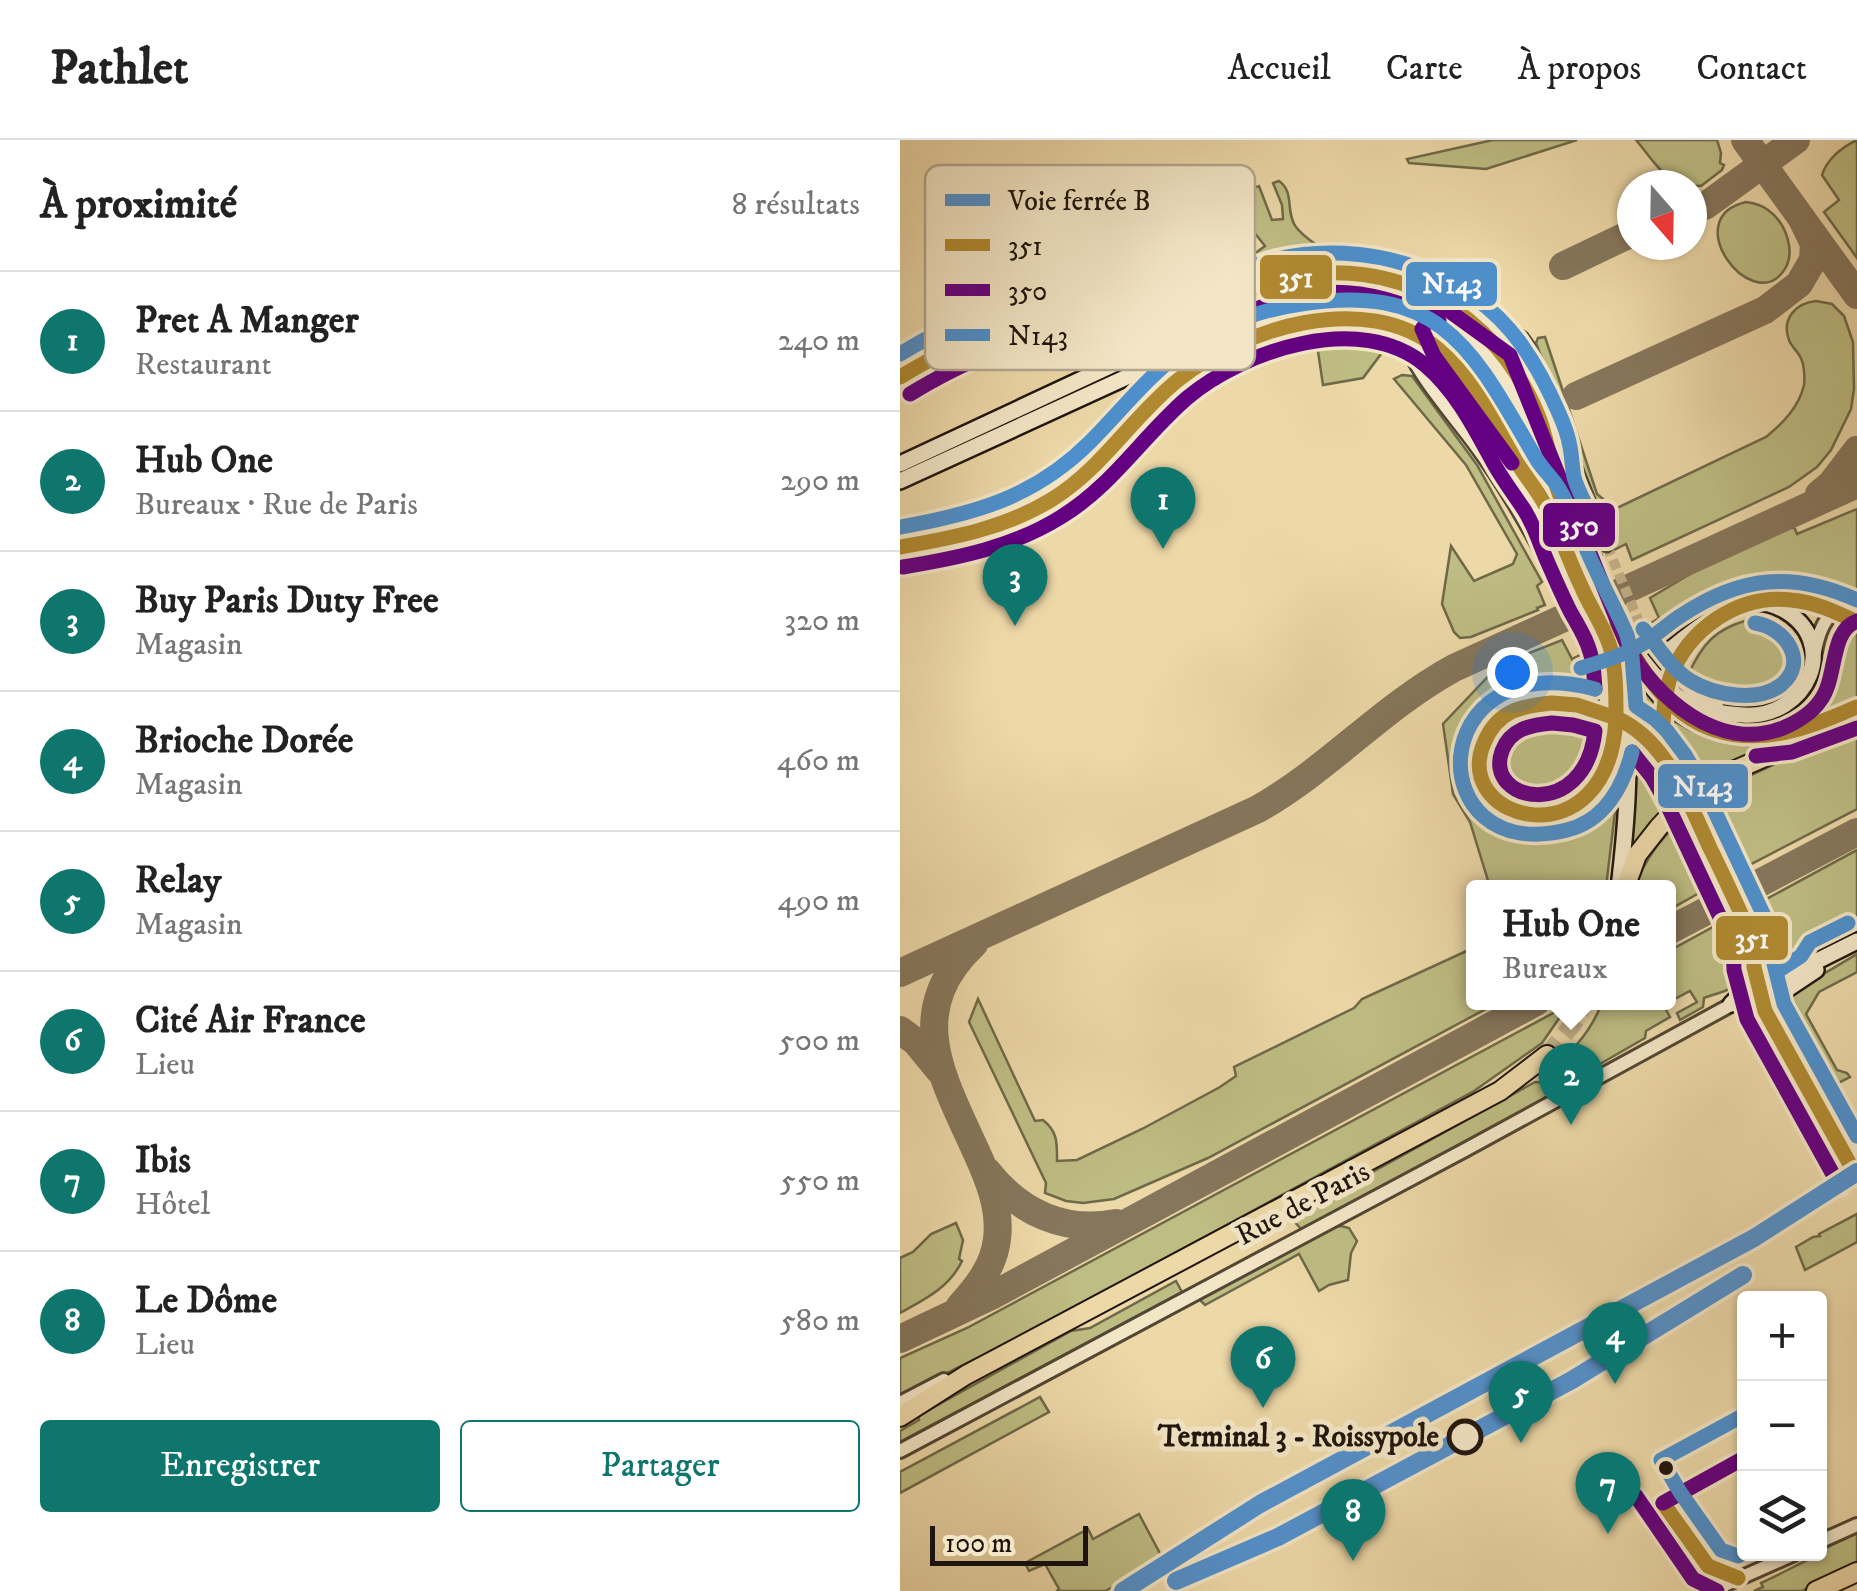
<!DOCTYPE html>
<html lang="fr">
<head>
<meta charset="utf-8">
<style>
  :root { --surface:#fff; --page:#f6f6f6; --text:#222; --muted:#767676; --line:#e0e0e0; --accent:#0f766e }
  body { margin:0; font-family:"IM FELL DW Pica",serif; background:var(--page); color:var(--text) }
  .controls { position:absolute; right:30px; bottom:30px; display:grid; overflow:hidden; border-radius:10px; box-shadow:0 2px 8px #0004 }
  .controls button { width:90px; height:90px; display:grid; place-items:center; padding:0; border:0; border-bottom:2px solid var(--line); background:var(--surface); color:var(--text); font:50px sans-serif }
  .compass { position:absolute; left:717px; top:30px; width:90px; height:90px; border-radius:50%; background:var(--surface); box-shadow:0 2px 8px #0004; rotate:160deg }
  .scale { position:absolute; left:30px; bottom:25px; width:158px; box-sizing:border-box; padding-left:10px; border:5px solid #1f150e; border-top:0; font-size:28px; line-height:35px; white-space:nowrap; color:#1f150e; -webkit-text-stroke:8px #f3e6c6; paint-order:stroke }
  .you { position:absolute; left:612px; top:532px; width:35px; height:35px; margin:-25px; border:8px solid #fff; border-radius:50%; background:#1a73e8; box-shadow:0 0 0 15px #1a73e833 }
  .badge { display:grid; place-items:center; width:65px; height:65px; border-radius:50%; background:var(--accent); color:#fff; font-size:32px; font-weight:700 }
  .pin { position:absolute; translate:-50% -82px; filter:drop-shadow(0 2px 5px #0008) }
  .pin::after { content:''; position:absolute; top:52px; width:35px; height:30px; background:inherit; clip-path:polygon(0 0,100% 0,50% 100%) }
  .popup { position:absolute; left:566px; top:740px; width:210px; height:130px; box-sizing:border-box; display:grid; place-content:center; border-radius:10px; background:var(--surface); filter:drop-shadow(0 2px 8px #0005); font-size:32px; white-space:nowrap; color:var(--muted) }
  .popup b { font-size:38px; color:var(--text) }
  .popup::after { content:''; position:absolute; left:50%; top:100%; margin-left:-20px; border:20px solid transparent; border-top-color:var(--surface) }
  .list { margin:0; padding:0; list-style:none }
  h2 { display:flex; justify-content:space-between; align-items:center; height:130px; margin:0; padding:0 40px; font-size:42px }
  h2 small { font-size:32px; font-weight:400; color:var(--muted) }
  .list li { display:grid; grid-template-columns:65px 1fr auto; gap:30px; align-items:center; box-sizing:border-box; height:140px; padding:0 40px; border-top:2px solid var(--line) }
  .list b { display:block; font-size:38px; white-space:nowrap }
  .list p { margin:0; font-size:32px; white-space:nowrap; color:var(--muted) }
  .list em { font-size:32px; font-style:normal; color:var(--muted) }
  .actions { display:flex; gap:20px; padding:30px 40px }
  .actions a { flex:1; padding:22px 0; border:2px solid var(--accent); border-radius:10px; text-align:center; font-size:35px; color:var(--accent) }
  .actions .main { background:var(--accent); color:#fff }
  .icon { flex:none; width:55px; height:55px; fill:none; stroke:currentColor; stroke-width:2; stroke-linecap:round; stroke-linejoin:round }
  .map { position:relative; flex:none; width:957px; height:1451px; overflow:hidden }
  header { display:flex; align-items:center; gap:60px; box-sizing:border-box; height:140px; padding:0 50px; background:var(--surface); border-bottom:2px solid var(--line) }
  header strong { font-size:48px }
  nav { display:flex; gap:55px; margin-inline-start:auto; font-size:35px }
  main { display:flex }
  aside { flex:1; background:var(--surface) }
  .map>svg:first-child { display:block }
</style>
</head>
<body>
<header>
<strong>Pathlet</strong>
<nav><a>Accueil</a><a>Carte</a><a>À propos</a><a>Contact</a></nav>
</header>
<main>
<aside>
<h2>À proximité<small>8 résultats</small></h2>
<ul class="list">
<li><span class="badge">1</span><div><b>Pret A Manger</b><p>Restaurant</p></div><em>240 m</em></li>
<li><span class="badge">2</span><div><b>Hub One</b><p>Bureaux · Rue de Paris</p></div><em>290 m</em></li>
<li><span class="badge">3</span><div><b>Buy Paris Duty Free</b><p>Magasin</p></div><em>320 m</em></li>
<li><span class="badge">4</span><div><b>Brioche Dorée</b><p>Magasin</p></div><em>460 m</em></li>
<li><span class="badge">5</span><div><b>Relay</b><p>Magasin</p></div><em>490 m</em></li>
<li><span class="badge">6</span><div><b>Cité Air France</b><p>Lieu</p></div><em>500 m</em></li>
<li><span class="badge">7</span><div><b>Ibis</b><p>Hôtel</p></div><em>550 m</em></li>
<li><span class="badge">8</span><div><b>Le Dôme</b><p>Lieu</p></div><em>580 m</em></li>
</ul>
<div class="actions"><a class="main">Enregistrer</a><a>Partager</a></div>
</aside>
<div class="map">
<svg width="957" height="1451" viewBox="0 0 957 1451">
  <rect width="100%" height="100%" fill="#edd8a8"/>
  <filter id="stains"><feTurbulence type="fractalNoise" baseFrequency=".002" numOctaves="4"/><feColorMatrix values="0 0 0 0 .2 0 0 0 0 .09 0 0 0 0 .02 0 0 0 .5 -.17"/></filter>
  <radialGradient id="worn" r=".72"><stop offset=".6" stop-color="#630" stop-opacity="0"/><stop offset="1" stop-color="#630" stop-opacity=".3"/></radialGradient>
  <g fill="#bebd83" stroke="#6e6948" stroke-width="2.5">
    <polygon points="593,0 677,0 586,29 509,23 507,19"/>
    <path d="M736,0H817L821,13L820,23L824,25L822,30L801,46C765,46 758,26 736,0Z"/>
    <path d="M957,0V118L924,72L939,60L922,35C927,19 942,7 957,0Z"/>
    <path d="M379,41C395,52 385,72 396,87C408,102 429,112 445,122C413,120 385,120 354,129L350,117L365,106L342,77L355,61L353,48L359,46L372,80L383,79L382,65L373,43Z"/>
    <path d="M846,62C853,63 862,65 868,70C886,83 898,114 882,133C850,173 778,78 846,62Z"/>
    <path d="M916,161L932,164L944,176L953,202L954,249L951,269L931,310L917,327L889,347L732,420L726,404L714,410L692,356L636,203L638,198L645,197L697,354L715,369L866,297C883,283 899,267 904,245C905,239 904,226 902,221C900,213 892,208 889,200C881,179 896,163 916,161Z"/>
    <polygon points="444,186 459,187 487,206 463,238 423,245 415,191"/>
    <path d="M515,206C559,232 581,278 605,322C625,358 643,395 661,433L657,435L611,351L569,288L517,216Z"/>
    <polygon points="502,235 512,236 577,325 642,442 637,446 645,465 637,468 638,470 571,497 560,498 554,492 542,464 551,406 574,441 613,424 617,414 566,325 494,239"/>
    <polygon points="645,260 683,372 702,415 698,418 636,274"/>
    <polygon points="957,369 957,456 933,461 874,454 808,475 758,509 745,487 759,478 750,458 879,381 895,389 897,394"/>
    <path d="M852,479C866,480 880,481 890,491C913,514 895,554 867,562C860,564 851,563 843,563C835,563 827,562 820,559C807,554 797,546 787,537C802,504 815,488 852,479Z"/>
    <path d="M943,484L957,491V559L927,570L922,548C927,536 926,527 929,515C931,503 937,494 943,484Z"/>
    <path d="M662,500L672,519L682,514L692,541C672,547 652,553 632,559C623,562 611,564 602,569C538,601 574,695 646,683C669,679 684,672 699,654L708,653L716,664L706,747H590L570,682L553,654L543,584L599,525Z"/>
    <polygon points="716,507 740,545 761,569 759,605 733,581 733,571"/>
    <path d="M665,571L682,574L696,580C695,607 690,633 666,649C592,700 548,578 665,571Z"/>
    <path d="M775,580C812,601 833,606 875,604L791,650C781,627 771,605 775,580Z"/>
    <polygon points="957,586 957,669 832,734 798,664 821,649"/>
    <polygon points="734,599 756,620 775,662 727,724"/>
    <path d="M785,675L815,744L769,770L768,748L736,747C744,717 764,697 785,675Z"/>
    <path d="M957,710V784L936,791L893,815L869,811C864,797 854,784 848,769Z"/>
    <path d="M831,780C843,801 859,838 827,850C820,853 812,855 804,858L803,867L780,880L777,873L797,862L790,851L771,861L772,864L765,868L770,877L746,891L745,898L693,928L683,927L660,934L652,927C674,911 692,888 702,863L768,862L769,811L824,781L825,783Z"/>
    <path d="M573,808L574,862L597,863L308,1018L214,1059L183,1063L166,1061L145,1053L146,1043L69,882L78,859L135,981L143,980C158,992 157,1003 157,1021L177,1020L242,989L320,947L336,936L334,927L454,868L462,859Z"/>
    <polygon points="957,814 957,832 919,852 906,874 937,930 947,933 950,937 938,943 890,854"/>
    <path d="M657,871L662,874L642,903L574,951L197,1155C135,1195 64,1221 0,1258V1218L67,1188Z"/>
    <polygon points="673,939 676,942 401,1089 393,1080 413,1065 635,942 656,943"/>
    <polygon points="957,1074 957,1102 905,1130 896,1107 913,1097 920,1096 919,1094"/>
    <path d="M56,1083L63,1100L59,1119L62,1121C49,1148 25,1159 0,1173V1118L13,1112L31,1094Z"/>
    <polygon points="441,1086 449,1088 457,1101 451,1113 448,1140 429,1145 419,1151 399,1114 305,1165 301,1161 302,1157 435,1087"/>
    <polygon points="276,1141 282,1152 0,1302 0,1291 19,1280 18,1276 171,1191 190,1188"/>
    <polygon points="140,1257 149,1272 0,1353 0,1332"/>
    <polygon points="239,1374 264,1421 205,1451 157,1451 159,1449 145,1424 129,1431 125,1423 188,1389 193,1399"/>
    <path d="M957,1393V1425L902,1451H854L863,1447L861,1443C883,1433 904,1421 926,1411L925,1408Z"/>
  </g>
  <g fill="none" stroke-linecap="round" stroke-linejoin="round">
    <g stroke="#86765b" stroke-width="28">
      <polyline points="845,0 957,155"/>
      <polyline points="792,68 805,66 896,0"/>
      <polyline points="663,126 732,93"/>
      <polyline points="676,256 865,170 899,144 913,120 914,104 902,79"/>
      <polyline points="919,354 931,344 957,310"/>
      <polyline points="768,791 957,692"/>
      <path d="M0,833L358,669C430,628 481,568 554,528L957,344"/>
      <polyline points="0,890 16,902 39,930"/>
      <path d="M88,1032C120,1073 165,1093 216,1083"/>
      <path d="M60,1166C78,1146 94,1126 97,1099C101,1068 88,1037 75,1009C42,936 3,871 74,804"/>
      <polyline points="0,1199 95,1154 636,862"/>
    </g>
    <polyline stroke="#c4b189" stroke-width="10" stroke-dasharray="10 5" stroke-linecap="butt" points="707,406 742,489"/>
    <g stroke="#c4b189" stroke-width="15" stroke-dasharray="15 8" stroke-linecap="butt">
      <polyline points="686,412 724,499"/>
      <polyline points="669,421 710,508"/>
      <polyline points="706,542 752,522 772,508"/>
      <polyline points="765,560 774,526 780,517"/>
      <polyline points="814,716 853,800"/>
    </g>
    <polyline stroke="#c4b189" stroke-width="18" stroke-dasharray="18 9" stroke-linecap="butt" points="647,915 673,884 685,862"/>
    <defs>
      <g id="minor">
        <path d="M742,489C760,523 783,552 818,566"/>
        <path d="M675,661C692,636 707,608 706,577C706,538 687,504 670,470C642,412 612,356 574,305C553,276 512,231 503,197C500,184 507,173 514,163C536,131 563,156 585,172C598,181 610,189 623,198L628,205L707,406"/>
      </g>
      <g id="tertiary">
        <path d="M863,461C897,456 927,467 957,482"/>
        <path d="M915,512C919,486 930,466 957,460"/>
        <polyline points="0,1263 44,1240"/>
        <polyline points="0,1311 565,1010 840,860"/>
        <polyline points="919,1402 957,1385"/>
        <polyline points="811,1451 894,1414"/>
      </g>
      <g id="secondary">
        <polyline points="0,324 328,171"/>
        <polyline points="0,341 336,187"/>
        <polyline points="656,345 686,412"/>
        <polyline points="640,356 669,421"/>
        <path d="M724,499C743,518 755,541 777,556C797,569 819,574 843,575C908,579 942,501 882,469C872,464 863,461 852,463C824,466 794,490 772,508"/>
        <path d="M749,542C779,587 838,606 890,592C912,586 935,576 957,567"/>
        <path d="M688,546C664,552 622,563 602,577C587,588 579,604 579,623C581,680 655,687 690,654C702,642 712,623 715,607C722,575 714,541 710,508"/>
        <polyline points="649,562 669,562 693,567"/>
        <path d="M763,574C764,625 793,671 814,716"/>
        <polyline points="732,586 744,596 767,624"/>
        <path d="M719,748C726,688 731,630 726,570"/>
        <polyline points="853,800 854,827 865,871 957,1037"/>
        <path d="M859,807C873,823 893,818 912,823"/>
        <path d="M857,808C865,825 868,843 876,861L957,1008"/>
        <polyline points="869,845 957,801"/>
        <polyline points="831,864 846,849 854,827"/>
        <polyline points="871,865 889,848 916,830"/>
      </g>
      <g id="primary">
        <polyline points="797,653 835,630 957,577"/>
        <polyline points="725,748 737,715 759,687 777,668"/>
        <polyline points="0,1277 66,1235 600,951 647,915"/>
        <polyline points="916,1451 957,1432"/>
      </g>
    </defs>
    <use href="#minor" stroke="#524634" stroke-width="15"/>
    <use href="#tertiary" stroke="#524634" stroke-width="18"/>
    <use href="#secondary" stroke="#1f150e" stroke-width="20"/>
    <use href="#primary" stroke="#1f150e" stroke-width="22"/>
    <use href="#minor" stroke="#f3e6c6" stroke-width="10"/>
    <use href="#tertiary" stroke="#f3e6c6" stroke-width="12"/>
    <use href="#secondary" stroke="#f3e6c6" stroke-width="15"/>
    <use href="#primary" stroke="#edd8a8" stroke-width="18"/>
    <defs>
      <g id="secondary-bridge">
        <path d="M328,171C356,161 386,147 416,143C448,139 485,145 514,160C534,170 555,182 571,198C611,237 632,295 656,345"/>
        <path d="M336,187C370,176 404,163 440,162C459,161 482,168 499,175C509,179 519,182 528,187C588,222 613,296 640,356"/>
      </g>
      <polyline id="primary-bridge" points="777,668 797,653"/>
    </defs>
    <use href="#secondary-bridge" stroke="#1f150e" stroke-width="20" stroke-linecap="butt"/>
    <use href="#primary-bridge" stroke="#1f150e" stroke-width="22" stroke-linecap="butt"/>
    <use href="#secondary-bridge" stroke="#f3e6c6" stroke-width="15"/>
    <use href="#primary-bridge" stroke="#edd8a8" stroke-width="18"/>
    <defs>
      <g id="bus-1">
        <path d="M0,237C51,206 109,179 170,180C198,180 225,187 253,183C299,176 338,149 382,139C495,113 595,171 638,275C647,297 650,319 655,341C659,356 666,370 673,383"/>
        <path d="M0,407C53,398 105,388 151,360C202,329 232,277 278,240C343,188 466,149 538,209C571,237 591,277 612,314C620,330 632,343 641,358C658,386 668,419 682,448C691,469 705,488 711,510C716,531 716,556 716,578"/>
        <path d="M717,483C753,558 799,613 891,591C914,586 935,576 957,567"/>
        <path d="M652,563L677,565L716,578C709,724 550,682 584,603C597,571 620,566 652,563Z"/>
        <path d="M716,578C767,600 788,661 810,708C825,738 839,769 853,800L854,827L865,871L957,1037"/>
        <path d="M763,584C764,568 765,553 770,538C788,489 838,454 891,460C915,462 936,472 957,482"/>
        <polyline points="763,1363 808,1426 838,1438"/>
        <polyline points="763,1363 844,1318"/>
      </g>
      <g id="bus-2">
        <path d="M10,254C58,225 111,199 168,200C199,200 229,207 260,202C298,195 333,178 369,164C427,143 485,152 539,181"/>
        <path d="M612,323L534,216L522,189L537,168H545L610,215L727,505C755,558 819,613 883,588C897,582 911,574 920,561C938,538 929,491 957,481"/>
        <path d="M3,427C58,418 113,407 161,377C212,346 243,296 287,258C344,210 461,171 525,225C556,251 575,289 594,324C603,340 613,353 623,368C634,384 640,405 648,423C655,439 662,455 670,471C677,484 686,497 690,512C694,524 694,537 695,549"/>
        <path d="M652,583L673,585L695,591C685,683 583,662 602,611C610,589 630,585 652,583Z"/>
        <polyline points="732,612 752,637 765,660 833,805 834,830 847,879 940,1047"/>
        <polyline points="856,616 892,612 957,588"/>
        <polyline points="736,1356 793,1439 817,1451"/>
        <polyline points="763,1363 844,1318"/>
      </g>
      <g id="bus-3">
        <path d="M0,214C49,184 106,160 164,160C194,160 225,168 255,162C298,154 335,129 377,119C464,99 568,129 621,204C636,225 648,248 658,271C663,282 668,294 670,307C672,317 672,327 674,337C677,349 684,360 689,372"/>
        <path d="M0,387C75,374 135,357 190,302C221,271 247,237 282,211C317,186 359,170 401,164C545,142 574,213 637,320C643,329 650,336 656,344C670,364 678,391 688,413C700,441 715,467 727,495L732,517L736,566L755,579L767,591L785,615L801,642L872,793L874,824L884,864L957,996"/>
        <path d="M743,489C758,506 771,529 791,541C814,555 858,563 881,545C910,521 884,487 855,483"/>
        <path d="M681,528C701,522 721,516 739,506C754,498 767,484 782,475C841,436 893,431 957,460"/>
        <path d="M695,549C522,504 519,727 667,690C704,681 723,647 732,612"/>
        <polyline points="881,829 901,816 910,802 948,783"/>
        <polyline points="844,1275 761,1320 780,1352 821,1410 838,1416 844,1413"/>
      </g>
    </defs>
    <use href="#bus-1" stroke="#f3e6c6" stroke-width="22"/>
    <use href="#bus-2" stroke="#f3e6c6" stroke-width="22"/>
    <use href="#bus-3" stroke="#f3e6c6" stroke-width="22"/>
    <use href="#bus-1" stroke="#b08930" stroke-width="15"/>
    <use href="#bus-2" stroke="#640082" stroke-width="15"/>
    <use href="#bus-3" stroke="#4d90cd" stroke-width="15"/>
    <defs>
      <g id="rail-1">
        <polyline points="276,1441 378,1397 672,1240 843,1135"/>
        <polyline points="223,1451 360,1364 854,1098 957,1032"/>
      </g>
    </defs>
    <use href="#rail-1" stroke="#f3e6c6" stroke-width="25"/>
    <use href="#rail-1" stroke="#5291ce" stroke-width="18"/>
  </g>
  <circle fill="#f3e6c6" stroke="#1f150e" stroke-width="5" cx="565" cy="1297" r="16"/>
  <circle fill="#1f150e" stroke="#f3e6c6" stroke-width="4" cx="766" cy="1328" r="9"/>
  <g text-anchor="middle" dominant-baseline="central" stroke-width="10" stroke-linejoin="round" paint-order="stroke">
    <g font-size="30" fill="#1f150e" stroke="#f3e6c6">
      <text transform="translate(403 1064) rotate(-28)">Rue de Paris</text>
    </g>
    <g font-size="30" font-weight="bold" fill="#1f150e" stroke="#f3e6c6" text-anchor="end">
      <text x="539" y="1297">Terminal 3 - Roissypole</text>
    </g>
  </g>
  <rect x="25" y="25" width="330" height="205" rx="15" fill="#f3e6c6" stroke="#b3a78f" stroke-width="2.5"/>
  <rect x="45" y="54" width="45" height="12" fill="#5291ce"/>
  <rect x="45" y="99" width="45" height="12" fill="#b08930"/>
  <rect x="45" y="144" width="45" height="12" fill="#640082"/>
  <rect x="45" y="189" width="45" height="12" fill="#4d90cd"/>
  <g font-size="28" fill="#1f150e">
    <text x="108" y="70">Voie ferrée B</text>
    <text x="108" y="115">351</text>
    <text x="108" y="160">350</text>
    <text x="108" y="205">N143</text>
  </g>
  <g stroke="#f3e6c6" stroke-width="4">
    <rect x="358" y="113" width="76" height="48" rx="10" fill="#b08930"/>
    <rect x="504" y="120" width="95" height="48" rx="10" fill="#4d90cd"/>
    <rect x="641" y="361" width="76" height="48" rx="10" fill="#640082"/>
    <rect x="756" y="622" width="94" height="48" rx="10" fill="#4d90cd"/>
    <rect x="814" y="774" width="76" height="48" rx="10" fill="#b08930"/>
  </g>
  <g font-size="28" text-anchor="middle" font-weight="bold" fill="#fff">
    <text x="396" y="147">351</text>
    <text x="552" y="153">N143</text>
    <text x="679" y="395">350</text>
    <text x="803" y="656">N143</text>
    <text x="852" y="808">351</text>
  </g>
  <rect width="100%" height="100%" filter="url(#stains)"/>
  <rect width="100%" height="100%" fill="url(#worn)"/>
</svg>
<div class="controls">
<button>+</button>
<button>−</button>
<button><svg class="icon" aria-label="layers" viewBox="0 0 24 24"><path d="M12 4l9 5-9 5-9-5zM3 14l9 5 9-5"/></svg></button>
</div>
<svg class="compass" viewBox="-18 -18 36 36"><path d="M0-13l5 13h-10z" fill="#e53935"/><path d="M0 13l5-13h-10z" fill="#767676"/></svg>
<div class="scale">100 m</div>
<div class="you"></div>
<div class="pin badge" style="left:263px;top:409px">1</div>
<div class="pin badge" style="left:671px;top:985px">2</div>
<div class="popup"><b>Hub One</b>Bureaux</div>
<div class="pin badge" style="left:115px;top:486px">3</div>
<div class="pin badge" style="left:715px;top:1244px">4</div>
<div class="pin badge" style="left:621px;top:1303px">5</div>
<div class="pin badge" style="left:363px;top:1268px">6</div>
<div class="pin badge" style="left:708px;top:1394px">7</div>
<div class="pin badge" style="left:453px;top:1421px">8</div>
</div>
</main>
</body>
</html>
